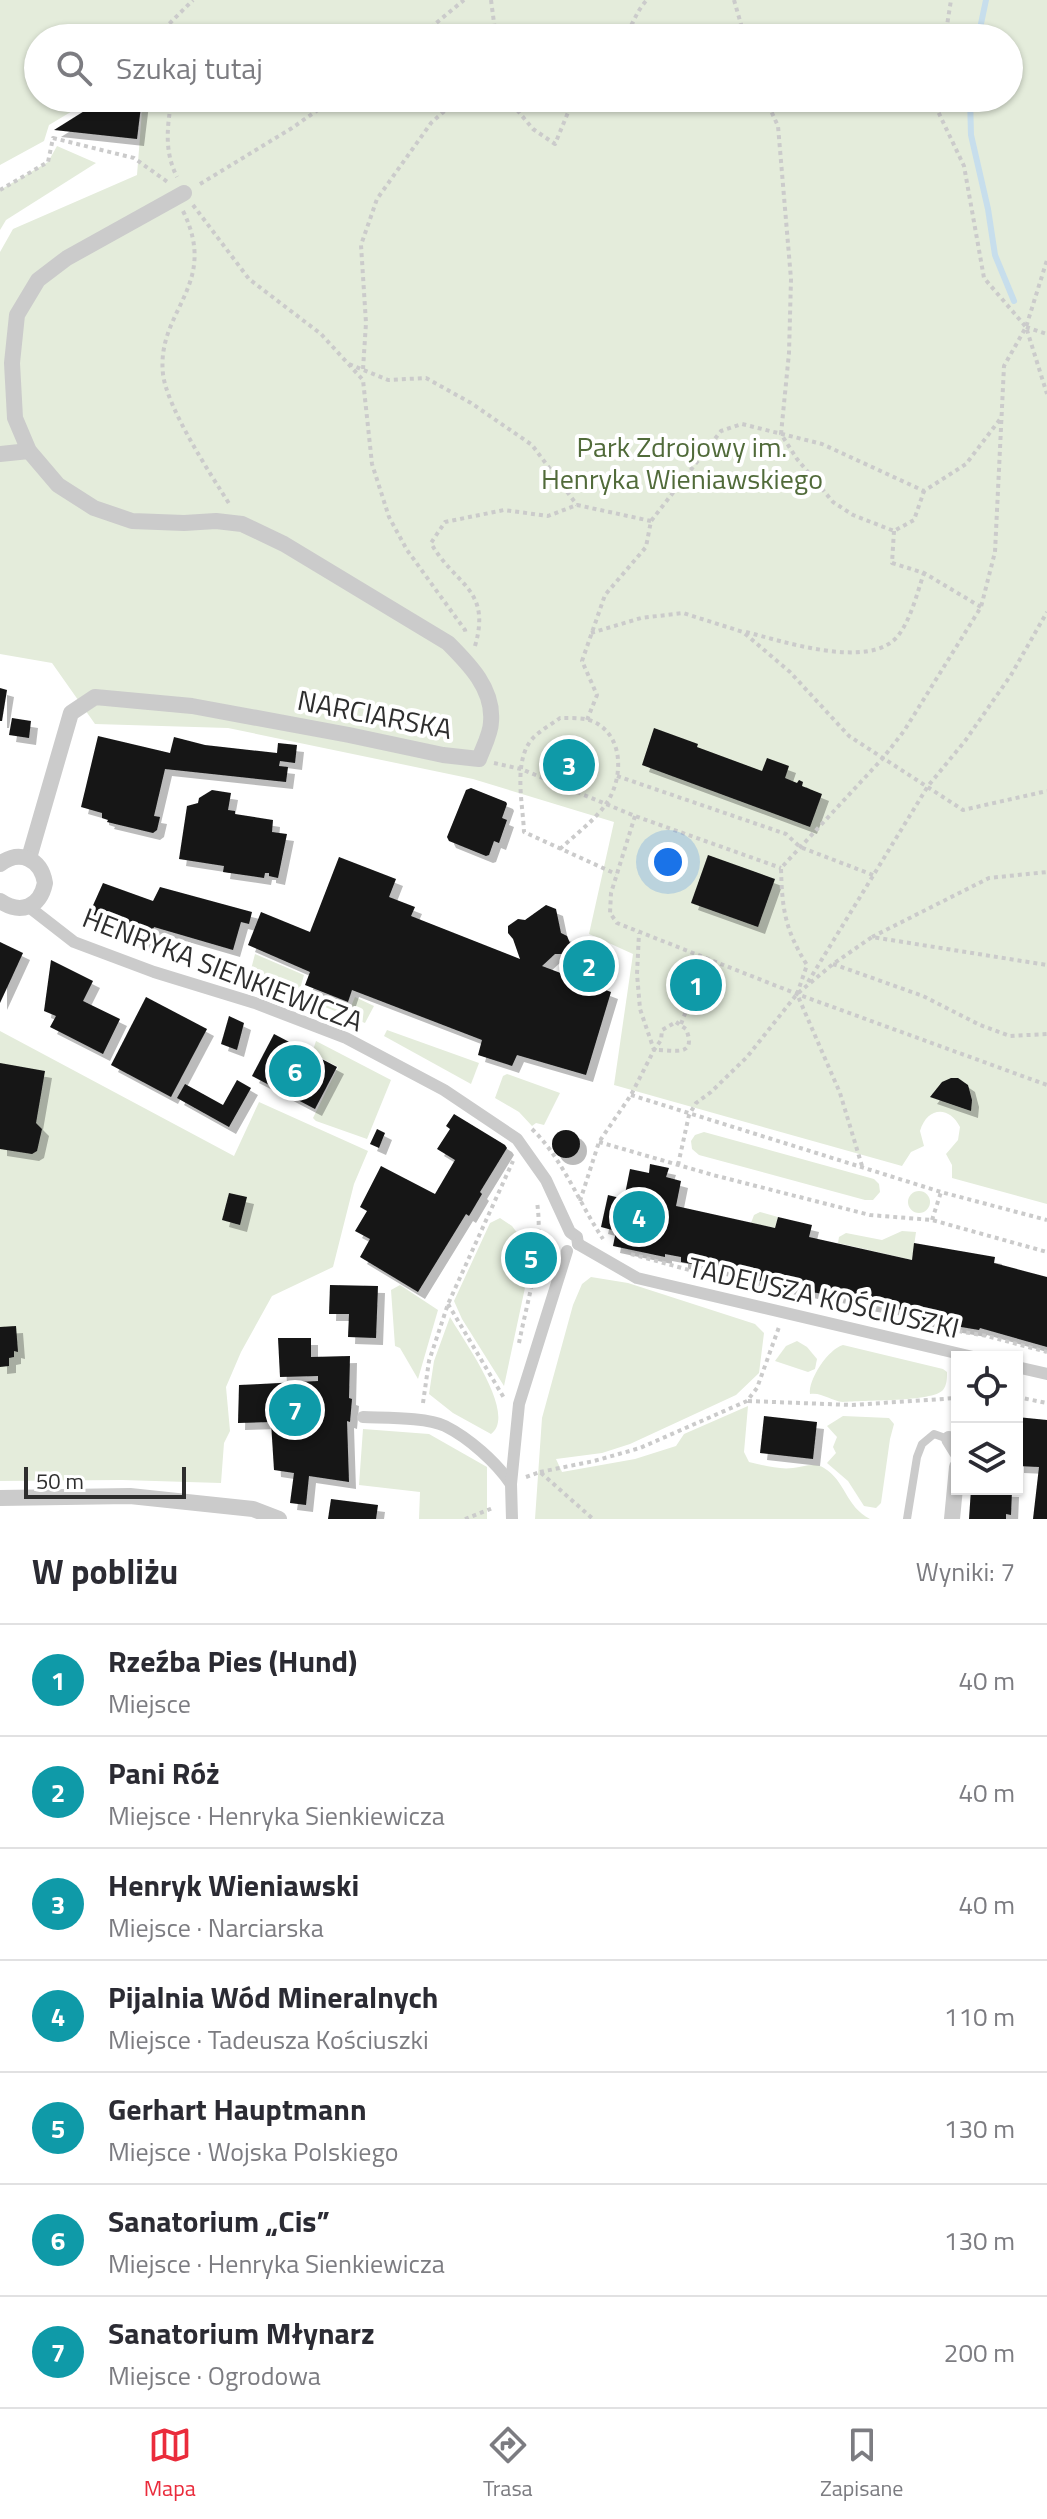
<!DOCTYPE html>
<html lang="pl">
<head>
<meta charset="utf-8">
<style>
  :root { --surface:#fff; --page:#f2f2f3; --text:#2b2b33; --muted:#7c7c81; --line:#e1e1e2; --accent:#ea2b3b }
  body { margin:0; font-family:"Titillium Web",sans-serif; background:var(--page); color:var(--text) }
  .controls { position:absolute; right:24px; bottom:24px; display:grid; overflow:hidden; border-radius:0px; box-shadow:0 2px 6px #0004 }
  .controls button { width:72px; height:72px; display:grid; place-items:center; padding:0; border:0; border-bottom:2px solid var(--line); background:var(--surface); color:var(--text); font:40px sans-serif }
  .scale { position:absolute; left:24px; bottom:20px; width:162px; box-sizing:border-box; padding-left:8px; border:4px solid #2e2e2e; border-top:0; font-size:22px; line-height:28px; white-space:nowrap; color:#2e2e2e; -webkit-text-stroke:6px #fff; paint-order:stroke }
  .you { position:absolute; left:668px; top:862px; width:28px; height:28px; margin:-20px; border:6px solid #fff; border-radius:50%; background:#1a73e8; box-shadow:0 0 0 12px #1a73e833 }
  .badge { display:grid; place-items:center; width:52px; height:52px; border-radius:50%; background:var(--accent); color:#fff; font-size:26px; font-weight:700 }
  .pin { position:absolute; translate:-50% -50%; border:4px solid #fff; box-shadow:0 2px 8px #0006 }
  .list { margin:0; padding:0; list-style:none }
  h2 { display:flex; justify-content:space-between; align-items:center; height:104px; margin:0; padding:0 32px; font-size:34px }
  h2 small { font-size:26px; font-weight:400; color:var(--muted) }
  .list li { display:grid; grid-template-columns:52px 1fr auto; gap:24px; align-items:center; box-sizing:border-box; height:112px; padding:0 32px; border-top:2px solid var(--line) }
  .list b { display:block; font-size:30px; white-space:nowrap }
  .list p { margin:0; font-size:26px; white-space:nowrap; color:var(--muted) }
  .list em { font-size:26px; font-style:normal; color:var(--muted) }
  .icon { flex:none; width:44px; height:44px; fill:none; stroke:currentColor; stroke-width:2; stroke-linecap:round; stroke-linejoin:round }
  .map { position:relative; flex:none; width:1047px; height:1519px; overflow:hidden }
  .search { position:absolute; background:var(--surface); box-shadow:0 2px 6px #0004; left:24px; right:24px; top:24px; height:88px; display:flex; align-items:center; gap:20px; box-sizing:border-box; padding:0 28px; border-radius:44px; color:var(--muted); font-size:30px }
  .sheet { height:888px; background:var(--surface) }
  nav { display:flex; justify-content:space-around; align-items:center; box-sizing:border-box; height:112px; border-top:2px solid var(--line); background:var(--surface); font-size:22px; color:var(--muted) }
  nav a { display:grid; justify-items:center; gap:4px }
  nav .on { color:var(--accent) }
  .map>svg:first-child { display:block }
</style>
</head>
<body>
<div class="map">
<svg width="1047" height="1519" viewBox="0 0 1047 1519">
  <defs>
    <filter id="shadow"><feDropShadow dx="7" dy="7" stdDeviation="0" flood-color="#0004"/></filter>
  </defs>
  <rect width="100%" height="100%" fill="#fff"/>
  <g fill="#e4ecdb">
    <path d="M0,0H1047V1204L952,1178V1165L946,1154L958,1140L960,1127C949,1105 927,1107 920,1131L924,1146L911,1152L902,1166L614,1085L633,954L589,934L614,822L473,779L228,728L95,724L52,663L0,654V252L13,229L137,175L143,98H1009V38H38V98H94L49,125L44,141L0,165Z"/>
    <polygon points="57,146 96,163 6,220 0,230 0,190 48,162"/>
    <polygon points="255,954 304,975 300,989 350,1009 355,997 374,1006 365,1023 305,999 253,984 249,977"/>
    <polygon points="387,1030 479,1063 471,1084 384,1036"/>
    <polygon points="0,1031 234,1156 259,1102 368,1151 354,1184 333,1267 272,1296 241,1352 226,1387 230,1431 224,1443 221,1483 122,1480 0,1481"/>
    <polygon points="316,1041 391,1080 367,1139 316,1121 313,1118 338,1067 312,1053"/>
    <polygon points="507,1074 560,1093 544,1125 536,1123 532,1126 519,1112 495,1098 503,1076"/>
    <polygon points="704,1132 874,1179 879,1184 880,1192 873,1200 865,1200 699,1155 692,1149 691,1141 695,1135"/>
    <circle cx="919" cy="1202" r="11"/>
    <polygon points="760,1212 778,1217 775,1228 751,1223 754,1215"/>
    <polygon points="500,1218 512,1226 524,1242 522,1255 529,1269 504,1386 462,1319 454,1301 490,1223"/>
    <polygon points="902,1231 916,1232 912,1260 838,1243 839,1237 846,1233 882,1240"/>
    <path d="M591,1277L628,1283L755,1324L764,1333L759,1373L736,1395L630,1444L602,1453L556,1459L562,1472L635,1459L676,1446L684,1434L748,1406L744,1452L749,1462C762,1465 779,1470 793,1468C803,1467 815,1462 824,1468C845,1480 846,1507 870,1519H535L542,1418L573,1305L582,1284Z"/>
    <polygon points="400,1285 438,1310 418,1379 400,1348 395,1346 391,1290"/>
    <path d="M450,1317C463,1340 518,1414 491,1434L453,1413L429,1394L434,1361Z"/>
    <polygon points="797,1341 807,1347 817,1359 815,1369 808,1372 775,1361 786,1346"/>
    <path d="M843,1345L943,1369L947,1372C947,1378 947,1385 943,1390C933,1402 862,1400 843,1402C831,1401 822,1392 810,1394C808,1380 828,1349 843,1345Z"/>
    <polygon points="843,1416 889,1418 894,1424 890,1439 881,1503 876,1508 864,1506 848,1481 827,1463 836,1453 833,1447 837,1437 827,1426"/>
    <polygon points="363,1429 429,1434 487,1467 487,1519 419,1519 420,1492 359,1485"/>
  </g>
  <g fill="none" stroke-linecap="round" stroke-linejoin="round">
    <g stroke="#c7deec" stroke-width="6">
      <polyline points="978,38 986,0"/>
      <polyline points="970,98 971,135 988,209 995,255 1014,301"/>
    </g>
  </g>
  <g fill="#151515" filter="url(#shadow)">
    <polygon points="105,98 142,98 137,139 54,130"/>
    <polygon points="0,688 7,690 2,721 0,721"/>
    <polygon points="12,718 31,721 29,738 9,735"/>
    <polygon points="654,728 698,744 697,747 762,771 767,758 789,766 785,778 797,783 799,780 803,782 802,786 822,794 810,827 642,765"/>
    <polygon points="98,736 170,753 174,737 205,745 277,753 278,743 297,745 295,763 280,761 279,766 288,767 286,782 165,769 154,816 160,817 157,830 153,833 107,822 108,820 102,818 102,813 81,807"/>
    <polygon points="471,788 506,802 507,804 502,818 507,820 499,843 494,841 489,855 486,856 449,841 447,837 466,790"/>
    <polygon points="212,790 231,793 228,810 235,811 235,814 273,820 272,832 287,834 278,878 269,876 269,873 265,873 264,878 223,872 224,866 179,859 187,806 198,803 199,798"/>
    <polygon points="708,855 775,879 758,927 691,903"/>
    <polygon points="339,857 396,879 389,897 415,907 411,916 520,959 513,939 508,933 508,926 518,919 525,920 546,905 556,909 561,933 567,936 570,943 569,949 564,954 555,954 542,966 611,992 586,1075 517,1055 512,1066 478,1055 482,1040 352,990 348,1002 305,985 310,972 248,945 261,912 310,932"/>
    <polygon points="103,883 153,901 160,887 252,912 249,924 241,922 233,950 154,927 146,947 86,921"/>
    <polygon points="0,942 23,953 0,1003"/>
    <polygon points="51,960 93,981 83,1001 120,1019 103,1054 50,1027 56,1016 44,1011"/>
    <polygon points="146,997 207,1029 171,1097 111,1065"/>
    <polygon points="229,1016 244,1023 237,1050 221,1044"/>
    <polygon points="274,1034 337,1067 315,1109 252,1076"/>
    <polygon points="0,1063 45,1071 36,1123 42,1129 37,1151 32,1154 0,1149"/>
    <polygon points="951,1078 958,1078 968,1085 972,1100 971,1111 930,1097 942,1082"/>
    <polygon points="237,1080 251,1088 229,1127 177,1098 185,1084 223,1105"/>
    <polygon points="454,1114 505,1145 507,1148 480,1192 482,1194 469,1216 466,1214 418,1292 360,1257 370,1239 355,1231 367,1211 360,1207 381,1166 435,1194 455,1160 437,1149 450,1129 446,1126"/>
    <polygon points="377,1129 385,1133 379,1148 370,1144"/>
    <circle cx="566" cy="1144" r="14"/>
    <polygon points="650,1164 669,1168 666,1177 681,1181 676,1206 775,1228 778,1217 812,1225 809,1237 912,1260 914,1243 995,1257 994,1263 1047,1277 1047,1347 980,1328 979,1330 902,1317 903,1310 851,1302 852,1299 765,1284 765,1282 745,1277 745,1274 681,1262 681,1257 665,1254 665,1257 613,1246 616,1231 601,1227 608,1195 624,1199 630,1169 649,1173"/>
    <polygon points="229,1193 247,1197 240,1225 222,1220"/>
    <polygon points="330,1285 378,1286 376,1338 348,1337 349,1314 329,1314"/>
    <polygon points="16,1326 18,1352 14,1351 14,1357 9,1358 9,1366 0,1367 0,1327"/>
    <polygon points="278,1338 311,1338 311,1357 350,1356 349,1398 352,1399 350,1422 347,1421 349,1482 309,1476 306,1505 290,1503 294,1473 274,1470 271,1422 238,1423 239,1385 318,1381 318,1376 280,1377"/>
    <polygon points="764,1416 817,1422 813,1459 760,1453"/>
    <polygon points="1017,1417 1047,1420 1047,1519 1033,1519 1039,1467 1017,1466"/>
    <polygon points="971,1489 1012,1490 1011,1515 1006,1514 1006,1519 969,1519"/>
    <polygon points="331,1499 378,1505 376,1519 328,1519"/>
  </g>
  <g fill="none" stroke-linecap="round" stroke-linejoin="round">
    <g stroke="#cbcbcb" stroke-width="4" stroke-dasharray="4 4" stroke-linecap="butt">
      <polyline points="491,0 496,38"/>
      <polyline points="734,0 745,38"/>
      <polyline points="168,38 166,27 193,0"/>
      <polyline points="418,38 464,0"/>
      <path d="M622,38C634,26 635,12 647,0"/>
      <polyline points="945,38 951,0"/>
      <path d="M172,98C167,127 164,151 177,177"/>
      <polyline points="507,98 533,129 555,144 574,98"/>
      <polyline points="765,98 778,126 791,279 789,353 781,434 797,459 833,502 853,515 894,531 914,520 924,491"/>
      <polyline points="897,98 934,103"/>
      <polyline points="935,98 934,103 964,166 984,278 1026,327 1047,394"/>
      <polyline points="200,184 292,128 335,98"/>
      <polyline points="0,190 48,162 53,138 134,158 169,183"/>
      <polyline points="193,205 249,279 321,334 363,380 372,464 389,517 407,550 465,630 466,635"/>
      <path d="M183,211C220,286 156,310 163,374C167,408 211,475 230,505"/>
      <polyline points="1026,327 1047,334"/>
      <polyline points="349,364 388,380 426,378 471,403 532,445 577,505"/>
      <polyline points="363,369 366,323 361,245 377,199 431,123 459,98"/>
      <polyline points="894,531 892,563 924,573 981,607"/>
      <path d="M746,632C782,641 868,670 897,637C911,620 917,593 924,573"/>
      <polyline points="591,633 641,618 683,613 743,632 790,672 849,736 963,810 1047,791"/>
      <path d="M475,646C492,588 454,585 431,543L445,522L504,510L548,516L577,505L651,521"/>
      <polyline points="587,720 597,695 582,661 605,595 646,547 651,521 721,431 742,424 822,444 924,491 966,464 1001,418"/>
      <polyline points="494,763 521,769 635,816 781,868"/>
      <polyline points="617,776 786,834 800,847 873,875"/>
      <polyline points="635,816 611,893 610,913 617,923 797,994 1047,1085"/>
      <path d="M560,849C575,835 595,820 606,804C622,781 625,741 598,724C587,717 572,718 560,718C552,724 541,730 534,737C512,759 523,804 524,832L616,874"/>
      <polyline points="872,937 989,878 1047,872"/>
      <polyline points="833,964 923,996 980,1025 1010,1036 1047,1034"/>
      <polyline points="808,982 928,786 965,741 1011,675 1047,612"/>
      <polyline points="694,991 691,982 693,979 699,978"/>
      <path d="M676,1022L686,1029C698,1059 671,1049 654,1050L661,1040L662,1030Z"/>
      <polyline points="681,1024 694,991 702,987 699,978 706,959"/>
      <polyline points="631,1095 941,1192 1047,1220"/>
      <path d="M532,1129C563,1159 579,1203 603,1239"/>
      <polyline points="599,1142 713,1175 870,1215 932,1220 1047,1252"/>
      <polyline points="678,1165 689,1115 696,1103 711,1092 747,1057 797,994 833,964 872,937 1047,965"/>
      <path d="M862,1166L840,1093L797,994L807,965C785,930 782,909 781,868L883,758L904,731L981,607L995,552L1004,366L1026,327L1047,260"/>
      <polyline points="580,1201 599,1142 631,1095 654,1050 640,1009 637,974 639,933"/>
      <polyline points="932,1220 941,1192"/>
      <polyline points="631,1254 711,1276"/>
      <polyline points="448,1304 504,1398"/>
      <polyline points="911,1323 987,1336 1047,1352"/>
      <path d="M519,1343C528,1297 544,1249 537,1202"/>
      <polyline points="1017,1397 1047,1403"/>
      <polyline points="748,1401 852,1405 957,1398"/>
      <polyline points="423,1403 429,1361 448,1304 513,1161"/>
      <polyline points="540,1472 594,1461 640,1448 747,1401 757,1388 779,1327"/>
      <polyline points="526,1477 540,1472 593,1519"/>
      <polyline points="465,1519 493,1508"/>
    </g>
    <polyline stroke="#cbcbcb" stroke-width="8" points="907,1519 917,1457 922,1444 934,1434 948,1439"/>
    <g stroke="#cbcbcb" stroke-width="12">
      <polyline points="29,907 74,942 154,972 255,1003 346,1038 444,1090 517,1139 546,1180 570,1232 577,1237 578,1244"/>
      <polyline points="578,1244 637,1278 973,1357"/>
      <polyline points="1017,1367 1047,1374"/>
      <path d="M363,1417C385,1418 427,1417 445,1426C469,1438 496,1462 511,1484"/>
      <polyline points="512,1519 511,1484 519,1404 567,1251"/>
    </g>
    <g stroke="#cbcbcb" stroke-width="16">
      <polyline points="0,454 29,451"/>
      <path d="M29,858L71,713L95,697L192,706L349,735L443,755L479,759C483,748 491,733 491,722C494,689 469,664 448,643L284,544L242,524L216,521L184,523L132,521L94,508L58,485L29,451L15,418L12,363L17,315L38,280L67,258L184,193"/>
      <path d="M0,864C20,849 41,859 45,883C40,907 21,915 0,901"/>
      <polyline points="949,1439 957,1452"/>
      <polyline points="0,1498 130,1496 253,1509 279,1519"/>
      <polyline points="952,1519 957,1467"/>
    </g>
  </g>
  <g text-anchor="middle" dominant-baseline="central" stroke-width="8" stroke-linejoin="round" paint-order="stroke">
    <g font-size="28" fill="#516b3a" stroke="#fff">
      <text x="682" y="446">Park Zdrojowy im.<tspan x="682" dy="32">Henryka Wieniawskiego</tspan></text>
    </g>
    <g font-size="28" fill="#2e2e2e" stroke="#fff">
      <text transform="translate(375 714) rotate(11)">NARCIARSKA</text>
      <text transform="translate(223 969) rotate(21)">HENRYKA SIENKIEWICZA</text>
      <text transform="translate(824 1297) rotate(13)">TADEUSZA KOŚCIUSZKI</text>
    </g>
  </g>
</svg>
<div class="controls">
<button><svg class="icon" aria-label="locate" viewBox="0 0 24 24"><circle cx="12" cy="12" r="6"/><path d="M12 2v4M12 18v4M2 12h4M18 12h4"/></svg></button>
<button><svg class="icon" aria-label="layers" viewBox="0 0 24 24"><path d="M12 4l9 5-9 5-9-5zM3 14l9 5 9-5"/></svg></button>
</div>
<div class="scale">50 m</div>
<div class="you"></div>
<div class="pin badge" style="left:696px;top:985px;background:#0f9aa8">1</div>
<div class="pin badge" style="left:589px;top:966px;background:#0f9aa8">2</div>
<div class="pin badge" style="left:569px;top:765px;background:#0f9aa8">3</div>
<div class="pin badge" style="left:639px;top:1217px;background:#0f9aa8">4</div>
<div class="pin badge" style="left:531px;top:1258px;background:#0f9aa8">5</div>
<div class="pin badge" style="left:295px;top:1071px;background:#0f9aa8">6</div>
<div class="pin badge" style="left:295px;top:1410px;background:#0f9aa8">7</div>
<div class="search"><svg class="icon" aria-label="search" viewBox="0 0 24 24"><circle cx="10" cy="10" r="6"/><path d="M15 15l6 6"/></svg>Szukaj tutaj</div>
</div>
<section class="sheet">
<h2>W pobliżu<small>Wyniki: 7</small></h2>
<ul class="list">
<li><span class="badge" style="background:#0f9aa8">1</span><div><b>Rzeźba Pies (Hund)</b><p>Miejsce</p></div><em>40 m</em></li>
<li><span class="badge" style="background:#0f9aa8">2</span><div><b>Pani Róż</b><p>Miejsce · Henryka Sienkiewicza</p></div><em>40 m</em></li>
<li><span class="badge" style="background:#0f9aa8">3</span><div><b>Henryk Wieniawski</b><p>Miejsce · Narciarska</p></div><em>40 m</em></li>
<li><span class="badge" style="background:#0f9aa8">4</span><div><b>Pijalnia Wód Mineralnych</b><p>Miejsce · Tadeusza Kościuszki</p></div><em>110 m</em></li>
<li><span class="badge" style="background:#0f9aa8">5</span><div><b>Gerhart Hauptmann</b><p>Miejsce · Wojska Polskiego</p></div><em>130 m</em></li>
<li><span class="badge" style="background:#0f9aa8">6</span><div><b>Sanatorium „Cis”</b><p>Miejsce · Henryka Sienkiewicza</p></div><em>130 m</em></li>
<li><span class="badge" style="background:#0f9aa8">7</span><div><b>Sanatorium Młynarz</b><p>Miejsce · Ogrodowa</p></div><em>200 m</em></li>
</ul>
</section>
<nav>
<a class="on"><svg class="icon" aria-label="map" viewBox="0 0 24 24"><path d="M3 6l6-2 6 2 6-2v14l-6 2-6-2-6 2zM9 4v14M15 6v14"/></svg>Mapa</a>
<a><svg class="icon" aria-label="directions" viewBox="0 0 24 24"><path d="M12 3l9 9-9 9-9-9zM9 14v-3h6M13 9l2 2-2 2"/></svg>Trasa</a>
<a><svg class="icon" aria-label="saved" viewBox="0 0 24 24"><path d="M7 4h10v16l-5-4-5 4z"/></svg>Zapisane</a>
</nav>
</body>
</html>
